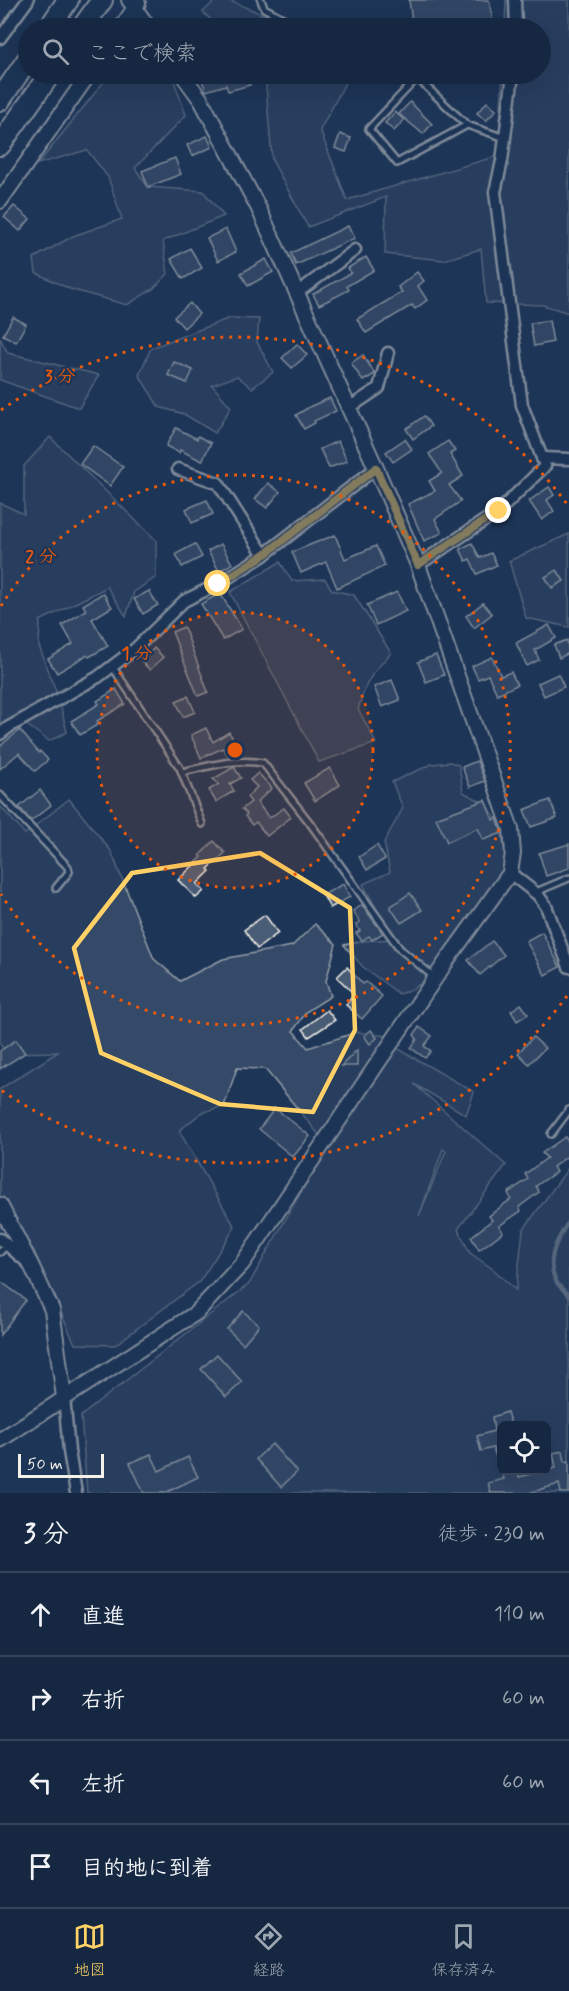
<!DOCTYPE html>
<html lang="ja">
<head>
<meta charset="utf-8">
<style>
  :root { --surface:#162841; --page:#23344c; --text:#f1f3f6; --muted:#9ea6b1; --line:#35445a; --accent:#ffd166 }
  body { margin:0; font-family:Mynerve,"Klee One",sans-serif; background:var(--page); color:var(--text) }
  .controls { position:absolute; right:18px; bottom:18px; display:grid; overflow:hidden; border-radius:9px; box-shadow:0 6px 24px #0002 }
  .controls button { width:54px; height:54px; display:grid; place-items:center; padding:0; border:0; border-bottom:2px solid var(--line); background:var(--surface); color:var(--text); font:30px sans-serif }
  .scale { position:absolute; left:18px; bottom:15px; width:86px; box-sizing:border-box; padding-left:6px; border:3px solid #f4f1e8; border-top:0; font-size:16px; line-height:21px; white-space:nowrap; color:#f4f1e8; -webkit-text-stroke:4px #1d3557; paint-order:stroke }
  .stop { position:absolute; width:18px; height:18px; margin:-14px; border:4px solid #ffd166; border-radius:50%; background:#fff }
  .stop.end { background:#ffd166; border-color:#fff; box-shadow:0 2px 6px #0008 }
  .list { margin:0; padding:0; list-style:none }
  h2 { display:flex; justify-content:space-between; align-items:center; height:78px; margin:0; padding:0 24px; font-size:26px }
  h2 small { font-size:20px; font-weight:400; color:var(--muted) }
  .list li { display:grid; grid-template-columns:39px 1fr auto; gap:18px; align-items:center; box-sizing:border-box; height:84px; padding:0 24px; border-top:2px solid var(--line) }
  .list b { display:block; font-size:22px; white-space:nowrap }
  .list em { font-size:20px; font-style:normal; color:var(--muted) }
  .icon { flex:none; width:33px; height:33px; fill:none; stroke:currentColor; stroke-width:2; stroke-linecap:round; stroke-linejoin:round }
  .map { position:relative; flex:none; width:569px; height:1493px; overflow:hidden }
  .search { position:absolute; background:var(--surface); box-shadow:0 6px 24px #0002; left:18px; right:18px; top:18px; height:66px; display:flex; align-items:center; gap:15px; box-sizing:border-box; padding:0 21px; border-radius:33px; color:var(--muted); font-size:22px }
  .sheet { height:414px; background:var(--surface) }
  nav { display:flex; justify-content:space-around; align-items:center; box-sizing:border-box; height:84px; border-top:2px solid var(--line); background:var(--surface); font-size:16px; color:var(--muted) }
  nav a { display:grid; justify-items:center; gap:3px }
  nav .on { color:var(--accent) }
  .map>svg:first-child { display:block }
</style>
</head>
<body>
<div class="map">
<svg width="569" height="1493" viewBox="0 0 569 1493">
  <rect width="100%" height="100%" fill="#1d3557"/>
  <filter id="ink" filterUnits="userSpaceOnUse"><feTurbulence type="fractalNoise" baseFrequency=".0167" numOctaves="2"/><feDisplacementMap in="SourceGraphic" scale="12" xChannelSelector="R" yChannelSelector="G"/><feConvolveMatrix kernelMatrix="1 2 1 2 8 2 1 2 1" color-interpolation-filters="sRGB"/></filter>
  <g filter="url(#ink)">
    <g fill="#354a67" stroke="#949ea8" stroke-width="1.5" fill-rule="evenodd">
      <polygon points="216,0 228,0 296,28 219,28 203,12"/>
      <polygon points="506,0 569,0 569,313 543,305 486,303 481,249 444,260 385,254 386,197 308,227 272,160 265,74 350,74 320,130 347,200 498,156 503,74 540,74 540,28 505,28"/>
      <polygon points="110,74 172,75 186,115 135,168 148,187 203,191 224,216 163,241 168,274 153,289 127,305 70,289 36,273 34,258 73,236 122,219 108,177 87,150 38,164"/>
      <polygon points="230,318 259,319 257,342 273,372 252,388 237,376 212,385 231,407 215,433 184,414 159,407 139,375 151,348"/>
      <polygon points="0,338 8,353 99,375 79,408 0,380"/>
      <polygon points="50,437 156,540 156,577 134,592 126,616 107,587 40,621 39,646 59,699 67,732 49,741 17,718 0,724 0,503 24,514 24,466"/>
      <polygon points="569,534 569,627 526,618 509,561"/>
      <path d="M280,562L292,581L325,579L332,590L354,595L391,653C371,674 366,681 358,709L376,743L319,762L230,592Z"/>
      <polygon points="450,762 459,765 463,792 488,805 501,828 506,861 496,894 433,975 411,990 399,994 363,967 344,945 362,941 393,939 363,884 390,872 384,842 403,808 392,782 432,764"/>
      <path d="M69,799L111,851L154,959L180,981L223,959L292,946L315,924L336,944L326,981L331,996L307,1011L293,1031L308,1048L357,1032L395,1037L355,1098L397,1048L474,1092L466,1115L414,1084L506,1165L458,1229L470,1253L493,1269L516,1290L523,1230L569,1167V1493H87L81,1416L249,1284L345,1114L325,1142L265,1069L237,1068L224,1106L201,1113L179,1131L235,1227L200,1281L115,1345L75,1344L33,1249L0,1227V1089L58,1052L7,1053L0,1044V806L25,834ZM443,1149L446,1151L419,1216ZM502,1426H546V1470H502Z"/>
    </g>
    <g fill="none" stroke-linecap="round" stroke-linejoin="round">
      <path stroke="#9aa2ab" stroke-width="4" d="M569,1221C557,1239 545,1260 556,1281C558,1286 565,1291 569,1296"/>
    </g>
    <g fill="#485b74" stroke="#f4f1e8" stroke-width="1.5">
      <polygon points="409,0 489,0 494,27 487,27 487,28 413,28"/>
      <polygon points="200,74 247,74 250,85 228,91 226,85 206,91"/>
      <polygon points="410,102 432,124 423,134 399,114"/>
      <polygon points="487,102 496,110 486,121 477,113"/>
      <polygon points="395,112 404,120 394,131 385,123"/>
      <polygon points="340,134 351,138 346,152 335,148"/>
      <polygon points="207,136 212,147 192,156 187,145"/>
      <polygon points="175,158 181,174 148,187 142,171"/>
      <polygon points="14,206 30,219 20,231 4,217"/>
      <polygon points="348,226 355,238 296,265 291,253"/>
      <polygon points="226,229 236,252 218,261 207,238"/>
      <polygon points="190,248 202,268 183,279 171,259"/>
      <polygon points="366,257 374,270 347,286 349,290 319,305 313,294 351,273 348,268"/>
      <polygon points="266,259 273,272 248,286 241,273"/>
      <polygon points="417,272 424,281 418,286 427,300 415,309 412,305 366,333 357,319 402,292 398,287"/>
      <polygon points="190,303 199,314 184,328 174,317"/>
      <polygon points="13,317 26,324 16,342 3,335"/>
      <polygon points="549,320 553,342 534,346 530,323"/>
      <polygon points="297,344 307,355 292,368 282,358"/>
      <polygon points="363,355 375,374 363,381 351,363"/>
      <polygon points="174,362 193,370 187,383 168,375"/>
      <polygon points="330,398 336,411 314,421 315,423 304,429 296,415 311,406"/>
      <polygon points="424,416 431,426 413,439 406,429"/>
      <polygon points="176,428 197,439 198,436 211,443 202,461 180,450 179,453 166,446"/>
      <polygon points="405,439 412,449 393,462 386,452"/>
      <polygon points="338,441 347,461 329,468 320,449"/>
      <polygon points="448,441 455,451 450,454 463,476 449,485 461,501 435,519 442,533 424,541 408,504 435,491 429,481 442,473 429,454"/>
      <polygon points="93,446 123,467 110,486 80,464"/>
      <polygon points="268,483 280,492 267,508 255,499"/>
      <polygon points="549,487 554,495 547,500 554,511 542,520 529,501"/>
      <polygon points="207,500 213,514 192,523 186,509"/>
      <polygon points="335,535 345,559 376,546 385,566 337,588 326,562 301,573 292,552"/>
      <polygon points="472,543 480,558 491,553 497,565 477,574 470,559 466,561 460,549"/>
      <polygon points="195,544 202,557 182,567 176,554"/>
      <polygon points="221,544 232,564 219,571 208,551"/>
      <polygon points="557,570 564,581 552,588 545,577"/>
      <polygon points="149,591 158,605 143,614 134,599"/>
      <polygon points="397,592 406,611 376,625 367,605"/>
      <polygon points="103,593 112,607 92,619 108,646 89,657 87,655 57,673 48,659 73,644 62,625 86,610 83,605"/>
      <polygon points="220,593 242,629 223,640 201,604"/>
      <polygon points="483,603 492,614 474,628 466,616"/>
      <polygon points="549,625 556,638 535,650 539,660 527,666 516,643"/>
      <polygon points="184,627 208,692 198,696 172,632"/>
      <polygon points="567,640 569,653 559,658 554,645"/>
      <polygon points="154,648 163,657 150,670 142,662"/>
      <polygon points="436,655 444,675 426,682 418,662"/>
      <polygon points="492,657 501,676 511,672 517,685 497,694 488,675 478,679 472,666"/>
      <polygon points="558,674 564,687 544,696 538,683"/>
      <polygon points="392,680 400,700 382,707 374,687"/>
      <polygon points="116,689 125,704 97,721 99,724 80,735 71,721 99,704 97,701"/>
      <polygon points="188,696 195,712 183,717 176,701"/>
      <polygon points="206,728 213,742 229,732 240,750 229,757 223,748 201,758 191,735"/>
      <polygon points="20,730 39,753 40,751 48,760 35,771 19,753 0,769 0,746"/>
      <polygon points="477,761 485,781 470,787 462,767"/>
      <polygon points="234,767 241,778 230,784 234,791 216,802 209,790 219,784 213,779"/>
      <polygon points="330,768 340,785 315,801 304,783"/>
      <polygon points="258,773 272,788 257,802 269,818 284,808 291,817 267,836 256,822 252,825 245,816 247,814 242,809 251,802 247,797 257,787 250,780"/>
      <polygon points="40,790 51,805 31,821 19,807"/>
      <polygon points="485,800 493,820 497,818 502,833 483,840 478,828 447,842 436,818"/>
      <polygon points="550,800 557,818 531,827 524,810"/>
      <polygon points="214,841 225,853 208,869 210,871 197,884 204,891 196,898 178,880 202,857 200,855"/>
      <polygon points="569,844 569,868 546,876 539,853"/>
      <polygon points="377,845 385,859 367,870 359,857"/>
      <polygon points="343,884 350,897 330,908 323,895"/>
      <polygon points="410,893 422,910 401,923 390,907"/>
      <polygon points="362,905 383,933 372,940 369,936 362,941 356,933 360,931 356,925 360,922 353,911"/>
      <polygon points="265,915 278,933 257,949 244,930"/>
      <polygon points="542,932 560,967 545,975 526,941"/>
      <polygon points="492,941 504,955 480,975 468,960"/>
      <polygon points="347,967 363,984 366,982 382,996 362,1019 346,1005 354,994 337,977"/>
      <polygon points="521,1004 528,1014 517,1021 511,1011"/>
      <polygon points="327,1010 335,1020 309,1037 303,1029"/>
      <polygon points="419,1027 432,1036 424,1046 431,1051 425,1058 411,1048 417,1039 414,1035"/>
      <polygon points="371,1030 377,1038 370,1044 364,1036"/>
      <polygon points="533,1037 545,1048 529,1064 518,1053"/>
      <polygon points="16,1040 25,1053 0,1069 0,1051"/>
      <polygon points="357,1050 357,1066 341,1066"/>
      <polygon points="275,1108 310,1136 293,1157 259,1129"/>
      <polygon points="565,1137 569,1143 569,1155 553,1167 556,1172 536,1186 539,1192 519,1207 521,1211 499,1226 503,1232 479,1250 471,1237 492,1220 489,1216 511,1199 508,1193 528,1179 525,1174 547,1158 542,1153"/>
      <polygon points="0,1281 26,1300 0,1335"/>
      <polygon points="243,1311 259,1325 243,1344 227,1329"/>
      <polygon points="217,1354 242,1382 226,1397 201,1369"/>
      <polygon points="507,1412 511,1425 501,1425 500,1469 493,1448 481,1451 477,1436 494,1431 492,1417"/>
      <polygon points="272,1444 297,1472 281,1487 256,1459"/>
      <polygon points="563,1451 565,1462 569,1461 569,1493 561,1493 559,1484 529,1493 491,1493 488,1483 504,1479 501,1470 518,1470 519,1477 556,1468 553,1453"/>
      <polygon points="151,1454 159,1471 188,1457 198,1477 165,1493 144,1493 130,1463"/>
    </g>
    <g fill="none" stroke-linecap="round" stroke-linejoin="round">
      <defs>
        <g id="service">
          <polyline points="261,0 264,8 301,28"/>
          <polyline points="467,125 397,163 369,129 417,78 467,125 505,138"/>
          <polyline points="112,666 180,768 202,824"/>
          <path d="M182,772C209,766 235,758 263,763L310,823L400,949L434,977"/>
          <polyline points="0,795 68,867 69,872 56,888"/>
          <polyline points="536,892 569,878"/>
          <polyline points="551,1134 569,1110"/>
          <polyline points="0,1252 7,1245"/>
        </g>
        <g id="minor">
          <polyline points="515,0 516,28"/>
          <polyline points="0,38 28,0"/>
          <polyline points="297,293 355,250"/>
          <polyline points="349,408 379,388 388,353"/>
          <polyline points="542,458 569,459"/>
          <polyline points="178,469 218,483 264,555"/>
          <polyline points="418,565 499,511 545,466 522,405 495,192 502,161 513,74"/>
          <polyline points="0,734 9,727 98,677 135,649 184,601 218,584 261,557 376,468"/>
          <polyline points="510,873 538,895 546,906 569,967"/>
          <polyline points="0,1239 27,1262"/>
          <polyline points="64,1397 69,1451 76,1493"/>
        </g>
        <g id="tertiary">
          <polyline points="129,0 149,28"/>
          <polyline points="121,28 138,3"/>
          <polyline points="0,201 89,74"/>
          <polyline points="0,1205 32,1267 52,1310 64,1397"/>
          <polyline points="0,1440 196,1313 242,1264 450,956 510,873 513,853 511,829 418,565 376,468 259,209 201,100 182,74"/>
        </g>
        <g id="motorway">
          <polyline points="49,28 68,0"/>
          <polyline points="82,28 102,0"/>
          <polyline points="0,100 28,59"/>
          <polyline points="0,145 50,74"/>
        </g>
      </defs>
      <use href="#service" stroke="#f4f1e8" stroke-width="10"/>
      <use href="#minor" stroke="#f4f1e8" stroke-width="15"/>
      <use href="#tertiary" stroke="#f4f1e8" stroke-width="18"/>
      <use href="#motorway" stroke="#f4f1e8" stroke-width="24"/>
      <use href="#service" stroke="#1d3557" stroke-width="5"/>
      <use href="#minor" stroke="#1d3557" stroke-width="10"/>
      <use href="#tertiary" stroke="#1d3557" stroke-width="14"/>
      <use href="#motorway" stroke="#1d3557" stroke-width="20"/>
    </g>
  </g>
  <g fill="none" stroke-linecap="round" stroke-linejoin="round" filter="url(#ink)">
    <polyline stroke="#ffd166" stroke-width="8" points="218,584 264,555 376,468 418,565 499,511"/>
  </g>
  <path d="M0 0H569V1493H0ZM260,853L350,908L355,1030L313,1112L220,1104L101,1053L74,948L132,873Z" fill="#1d3557" fill-opacity=".55" fill-rule="evenodd"/>
  <path fill="none" stroke="#ffd166" stroke-width="4.5" stroke-linejoin="round" d="M260,853L350,908L355,1030L313,1112L220,1104L101,1053L74,948L132,873Z"/>
  <circle cx="235" cy="750" r="138" fill="#e8590c" fill-opacity=".12"/>
  <g fill="none" stroke="#e8590c" stroke-width="3" stroke-dasharray="3 6">
    <circle cx="235" cy="750" r="138"/>
    <path d="M1 606A275 275 0 1 1 1 894"/>
    <path d="M567 996A413 413 0 0 1 1 1090M1 410A413 413 0 0 1 567 504"/>
  </g>
  <circle cx="235" cy="750" r="9" fill="#e8590c" stroke="#1d3557" stroke-width="3"/>
  <g font-size="18" text-anchor="middle" font-weight="bold" fill="#e8590c" stroke="#1d3557" stroke-width="4.5" stroke-linejoin="round" paint-order="stroke">
    <text x="60" y="382">3 分</text>
    <text x="41" y="562">2 分</text>
    <text x="137" y="659">1 分</text>
  </g>
</svg>
<div class="controls">
<button><svg class="icon" aria-label="locate" viewBox="0 0 24 24"><circle cx="12" cy="12" r="6"/><path d="M12 2v4M12 18v4M2 12h4M18 12h4"/></svg></button>
</div>
<div class="scale">50 m</div>
<div class="stop" style="left:218px;top:584px"></div>
<div class="stop end" style="left:499px;top:511px"></div>
<div class="search"><svg class="icon" aria-label="search" viewBox="0 0 24 24"><circle cx="10" cy="10" r="6"/><path d="M15 15l6 6"/></svg>ここで検索</div>
</div>
<section class="sheet">
<h2>3 分<small>徒歩 · 230 m</small></h2>
<ul class="list">
<li><svg class="icon" aria-label="ahead" viewBox="0 0 24 24"><path d="M12 20V5M6 11l6-6 6 6"/></svg><div><b>直進</b></div><em>110 m</em></li>
<li><svg class="icon" aria-label="right" viewBox="0 0 24 24"><path d="M7 20v-9h11M14 6l5 5-5 5"/></svg><div><b>右折</b></div><em>60 m</em></li>
<li><svg class="icon" aria-label="left" viewBox="0 0 24 24"><path d="M17 20v-9H6M10 6l-5 5 5 5"/></svg><div><b>左折</b></div><em>60 m</em></li>
<li><svg class="icon" aria-label="arrive" viewBox="0 0 24 24"><path d="M6 21V4h12l-3 4 3 4H6"/></svg><div><b>目的地に到着</b></div></li>
</ul>
</section>
<nav>
<a class="on"><svg class="icon" aria-label="map" viewBox="0 0 24 24"><path d="M3 6l6-2 6 2 6-2v14l-6 2-6-2-6 2zM9 4v14M15 6v14"/></svg>地図</a>
<a><svg class="icon" aria-label="directions" viewBox="0 0 24 24"><path d="M12 3l9 9-9 9-9-9zM9 14v-3h6M13 9l2 2-2 2"/></svg>経路</a>
<a><svg class="icon" aria-label="saved" viewBox="0 0 24 24"><path d="M7 4h10v16l-5-4-5 4z"/></svg>保存済み</a>
</nav>
</body>
</html>
